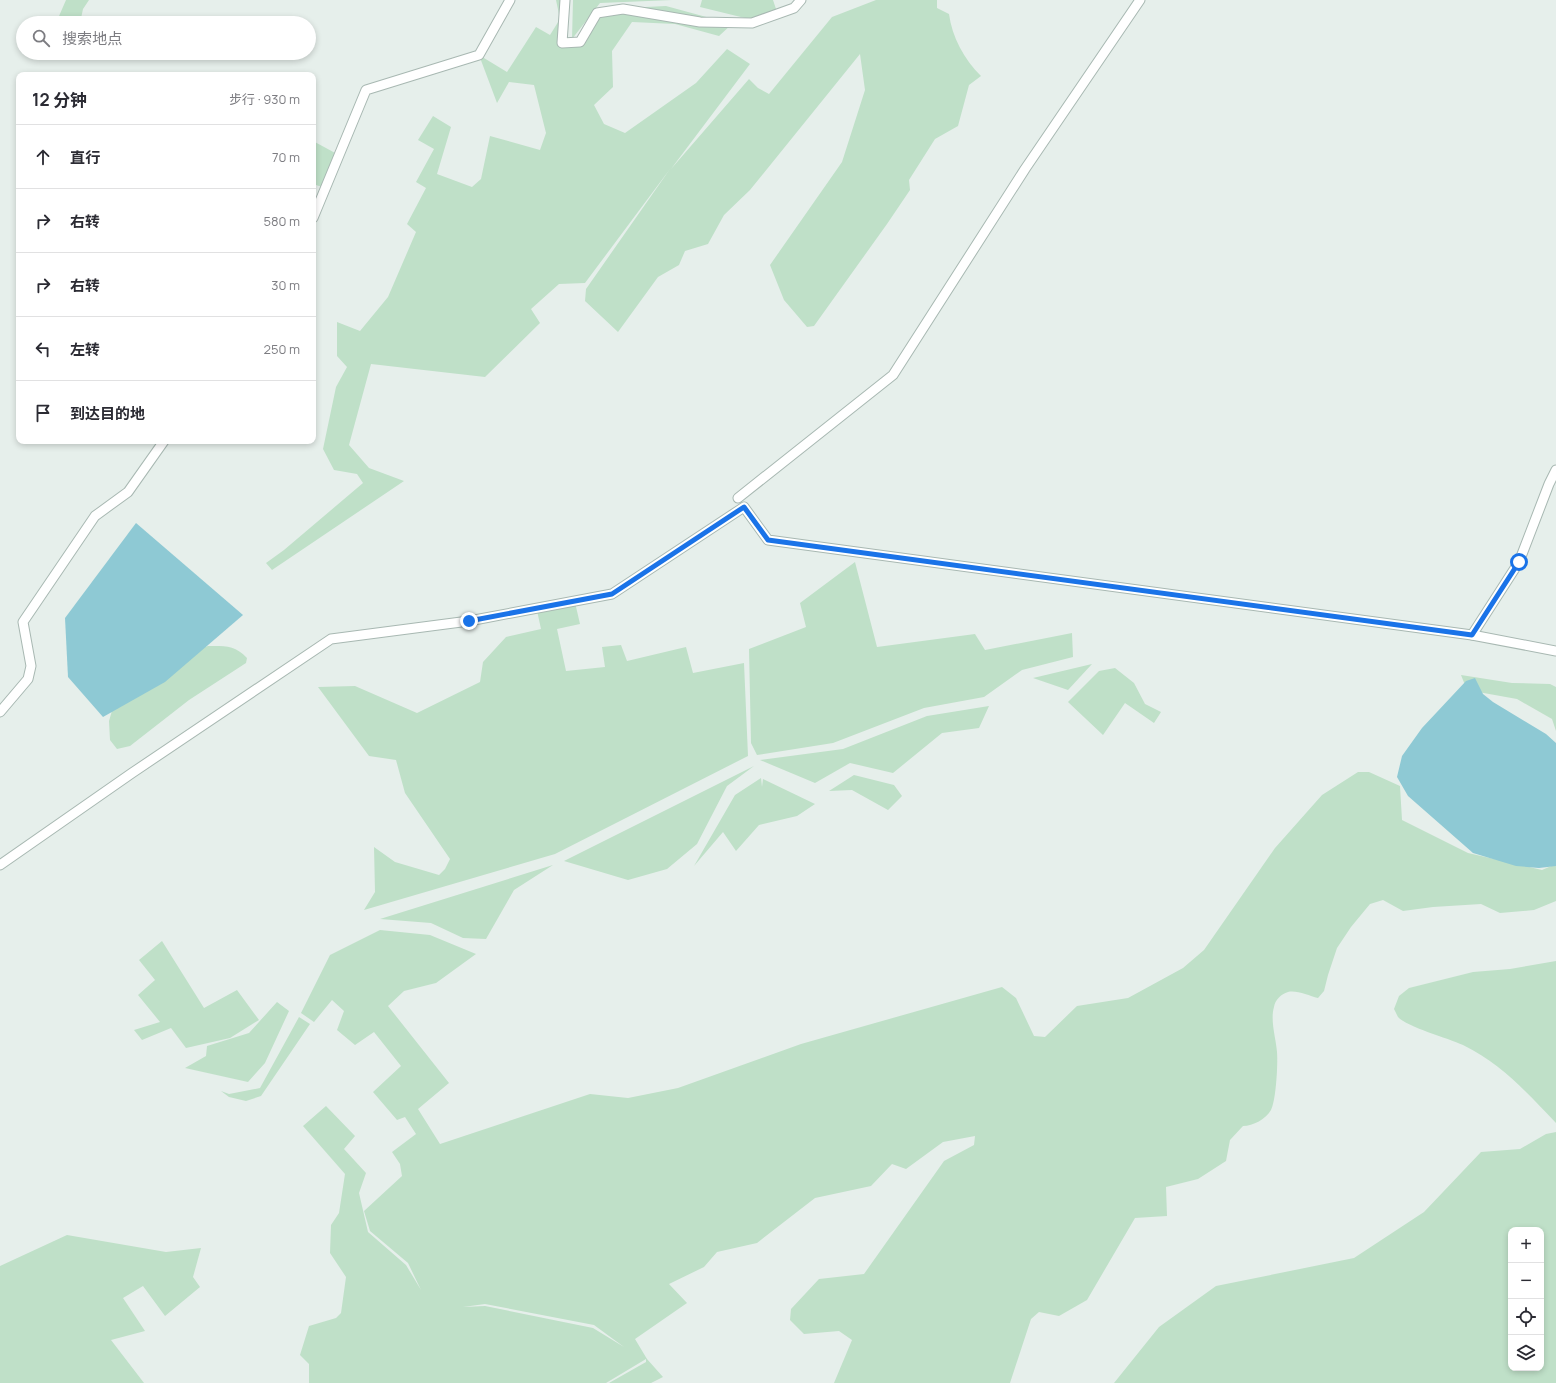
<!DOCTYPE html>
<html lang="zh">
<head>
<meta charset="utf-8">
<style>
  :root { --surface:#fff; --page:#f7f7f7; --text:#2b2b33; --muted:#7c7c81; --line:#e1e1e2 }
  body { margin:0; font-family:Manrope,"Noto Sans SC",sans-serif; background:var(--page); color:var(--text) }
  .controls { position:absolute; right:12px; bottom:12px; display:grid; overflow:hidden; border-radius:8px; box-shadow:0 2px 6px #0003 }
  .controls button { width:36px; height:36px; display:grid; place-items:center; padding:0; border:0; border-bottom:1px solid var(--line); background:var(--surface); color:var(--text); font:20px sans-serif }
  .stop { position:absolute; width:12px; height:12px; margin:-9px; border:3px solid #1a73e8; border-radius:50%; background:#fff }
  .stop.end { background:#1a73e8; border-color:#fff; box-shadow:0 1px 4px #0008 }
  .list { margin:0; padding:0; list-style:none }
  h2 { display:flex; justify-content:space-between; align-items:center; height:52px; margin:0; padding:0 16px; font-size:17px }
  h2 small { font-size:13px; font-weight:400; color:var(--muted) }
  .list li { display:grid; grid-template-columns:26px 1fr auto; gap:12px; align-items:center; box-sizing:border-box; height:64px; padding:0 16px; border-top:1px solid var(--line) }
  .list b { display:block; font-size:15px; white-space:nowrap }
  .list em { font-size:13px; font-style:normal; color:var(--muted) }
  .icon { flex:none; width:22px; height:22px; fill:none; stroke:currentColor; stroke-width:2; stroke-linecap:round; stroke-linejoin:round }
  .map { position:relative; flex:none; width:1556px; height:1383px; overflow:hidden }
  .search { position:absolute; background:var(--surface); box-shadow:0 2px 6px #0003; left:16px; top:16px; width:300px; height:44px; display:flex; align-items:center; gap:10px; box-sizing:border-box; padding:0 14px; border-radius:22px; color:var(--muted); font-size:15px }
  .panel { position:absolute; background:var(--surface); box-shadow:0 2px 6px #0003; left:16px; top:72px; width:300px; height:372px; border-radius:8px }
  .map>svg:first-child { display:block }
</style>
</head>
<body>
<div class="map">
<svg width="1556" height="1383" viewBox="0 0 1556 1383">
  <rect width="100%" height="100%" fill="#e6efeb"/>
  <g fill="#bfe0c8" fill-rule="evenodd">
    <polygon points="66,0 89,0 83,9 80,23 56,23"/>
    <path d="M556,0H562L563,39L570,47L604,9L666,6L732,24L719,36L675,24L632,22L612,51L613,87L594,105L604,124L625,133L696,83L727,49L750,64L671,169L749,79L758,88L769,94L832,17L876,0H937V8L949,14C952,37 964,59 981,76L969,85L958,126L935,139L909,180L910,190L887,224L814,326L807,327L784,300L770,265L842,162L865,90L860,54L750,190L724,215L708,244L685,251L679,265L658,277L618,332L585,301L586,289L670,169L585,283L559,284L531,309L540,323L485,377L371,364L349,445L369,468L404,481L272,570L266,563L284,550L363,483L357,474L334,470L323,449L336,387L347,367L337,356V322L360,331L388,297L416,232L407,224L426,188L416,182L434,149L418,140L433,116L451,127L437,174L472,187L481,179L490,136L540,150L546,133L534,85L509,82L497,103L479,55L507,72L536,27L550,35L560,19Z"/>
    <polygon points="573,0 672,0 600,3 572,39"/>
    <polygon points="702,0 773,0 777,12 749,19 700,7"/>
    <polygon points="313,141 337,154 322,187 313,184"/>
    <polygon points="855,562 877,647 975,634 985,650 1072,633 1073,657 1022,670 984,697 924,708 833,743 757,755 751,743 749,649 806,627 800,603"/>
    <polygon points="574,598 580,624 557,629 566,671 605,667 602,647 621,645 627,661 686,647 693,673 744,663 748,756 555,854 364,910 375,892 374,847 395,862 439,875 445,869 450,859 405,793 396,760 369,756 318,687 355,686 417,713 480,682 483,662 506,637 541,629 536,606"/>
    <path d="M208,646C225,646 235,645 247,658L246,663L189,700L130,746L117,749L110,740L109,721L116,697L192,652Z"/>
    <polygon points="1092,664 1068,690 1033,678"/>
    <polygon points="1115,668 1134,683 1145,704 1161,712 1154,723 1125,703 1103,735 1068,702 1099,671"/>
    <polygon points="1461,675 1512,683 1550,684 1556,687 1556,731 1552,719 1517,699 1467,690"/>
    <polygon points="989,706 979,728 942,733 893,773 850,763 815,783 760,760 843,749 927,716"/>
    <polygon points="754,766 727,786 697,844 667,869 628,880 564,861"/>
    <path d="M1358,772H1369L1400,786L1402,820L1468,853L1542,870L1556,864V901L1534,910L1500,913L1481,904L1433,907L1403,911L1383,900L1370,904L1351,927L1337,948L1328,975L1324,991L1318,998C1309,996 1297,990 1288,992C1281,994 1275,1000 1274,1007C1270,1021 1276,1038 1277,1052C1278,1064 1276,1101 1271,1110C1266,1119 1253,1126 1243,1126L1230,1140L1226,1161L1198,1179L1166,1187L1167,1216L1135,1218L1087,1300L1059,1316L1039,1312L1031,1319L1010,1383H834L852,1340L839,1331L804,1334L790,1320L791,1309L819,1279L864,1274L944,1161L974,1145L975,1136L943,1142L906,1169L892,1164L871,1186L815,1198L757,1243L717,1252L704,1267L669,1284L687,1303L635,1339L647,1359L663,1377L651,1383H609L646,1362V1359L606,1383H309V1364L300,1355L309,1326L336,1318L341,1313L346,1277L330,1253L331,1225L339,1213L345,1174L303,1126L326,1106L355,1136L344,1149L366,1173L359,1193L368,1232L406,1265L421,1290L408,1263L370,1231L364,1211L402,1176L400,1164L392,1152L416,1134L405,1117L397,1120L373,1092L401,1066L374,1032L355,1045L337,1030L344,1011L332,1000L314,1022L301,1013L330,955L380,930L430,935L476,954L436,983L404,991L388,1006L449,1083L418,1109L440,1144L590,1094L628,1098L678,1088L801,1044L1002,987L1016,998L1034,1036L1045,1037L1077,1006L1128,998L1183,968L1204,950L1275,848L1322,795ZM485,1304L594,1325L624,1347L593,1328L485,1306L463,1307Z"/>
    <polygon points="854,775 894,785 902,796 888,810 852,790 829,791"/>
    <polygon points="761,778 762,787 763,779 815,804 797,816 759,825 736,851 723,832 694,866 735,795"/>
    <polygon points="553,865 514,890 486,939 463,938 431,923 380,919"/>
    <polygon points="162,941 204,1008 237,990 259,1020 230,1038 186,1048 171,1028 142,1040 134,1030 160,1022 138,995 155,980 139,960"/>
    <path d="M1556,961V1123C1526,1092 1503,1065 1463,1045C1448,1038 1407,1027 1398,1017C1397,1015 1395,1011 1394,1009L1399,996L1409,988L1473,972L1510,969Z"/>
    <polygon points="277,1002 289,1011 265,1063 248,1082 185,1068 206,1056 207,1046 249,1033"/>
    <polygon points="299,1017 310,1024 261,1096 246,1101 229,1097 221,1091 229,1094 260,1088"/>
    <path d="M1556,1132V1383H1114L1159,1327L1216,1286L1354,1258L1424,1212L1481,1152L1520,1149L1546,1134ZM1511,1230H1541V1368H1511Z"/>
    <polygon points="67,1235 166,1252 201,1248 193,1277 200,1287 165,1316 143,1286 123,1298 145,1331 111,1340 144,1383 0,1383 0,1266"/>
  </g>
  <g fill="#8ec9d4">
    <polygon points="136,523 243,615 165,682 103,717 68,677 65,618"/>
    <polygon points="1475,678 1483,694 1493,702 1546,734 1556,743 1556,866 1539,868 1516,866 1473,853 1408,796 1397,777 1402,756 1422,728 1466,681"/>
  </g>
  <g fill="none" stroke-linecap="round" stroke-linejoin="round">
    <defs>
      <g id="minor">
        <polyline points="565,0 562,43 580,42 597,13 623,9 700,22 752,23 794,8 801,0"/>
        <polyline points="313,218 366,90 479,55 510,0"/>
        <polyline points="738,498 893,375 1025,169 1140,0"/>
        <polyline points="1472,635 1519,562 1549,484 1556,470"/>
        <polyline points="0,712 28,679 31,666 23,622 95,516 128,492 164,441"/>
        <polyline points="0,865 132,773 331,639 469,621 612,594 744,507 768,540 1472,635 1556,651"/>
      </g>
    </defs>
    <use href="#minor" stroke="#a8b8b2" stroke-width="11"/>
    <use href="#minor" stroke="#fff" stroke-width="9"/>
  </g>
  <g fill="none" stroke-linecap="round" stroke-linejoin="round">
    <polyline stroke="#1a73e8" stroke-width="5" points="469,621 612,594 744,507 768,540 1472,635 1519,562"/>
  </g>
</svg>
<div class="controls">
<button>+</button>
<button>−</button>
<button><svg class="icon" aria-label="locate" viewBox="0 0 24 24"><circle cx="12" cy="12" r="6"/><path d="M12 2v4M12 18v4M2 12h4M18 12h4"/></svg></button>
<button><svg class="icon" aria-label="layers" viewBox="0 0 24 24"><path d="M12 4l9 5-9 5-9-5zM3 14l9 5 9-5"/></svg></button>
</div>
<div class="stop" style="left:1519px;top:562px"></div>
<div class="stop end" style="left:469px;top:621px"></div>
<div class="search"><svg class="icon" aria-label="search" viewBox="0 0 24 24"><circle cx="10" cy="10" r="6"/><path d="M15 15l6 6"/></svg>搜索地点</div>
<section class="panel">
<h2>12 分钟<small>步行 · 930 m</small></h2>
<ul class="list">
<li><svg class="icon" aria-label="ahead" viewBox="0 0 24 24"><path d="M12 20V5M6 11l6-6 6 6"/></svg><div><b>直行</b></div><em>70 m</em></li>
<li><svg class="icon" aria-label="right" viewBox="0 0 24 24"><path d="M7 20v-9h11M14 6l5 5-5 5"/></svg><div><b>右转</b></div><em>580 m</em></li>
<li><svg class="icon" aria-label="right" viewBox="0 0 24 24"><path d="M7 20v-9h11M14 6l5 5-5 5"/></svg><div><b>右转</b></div><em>30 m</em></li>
<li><svg class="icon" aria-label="left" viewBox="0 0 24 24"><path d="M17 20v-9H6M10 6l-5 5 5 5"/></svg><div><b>左转</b></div><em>250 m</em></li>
<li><svg class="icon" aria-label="arrive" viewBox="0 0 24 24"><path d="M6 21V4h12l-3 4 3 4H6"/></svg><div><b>到达目的地</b></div></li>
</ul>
</section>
</div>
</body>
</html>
